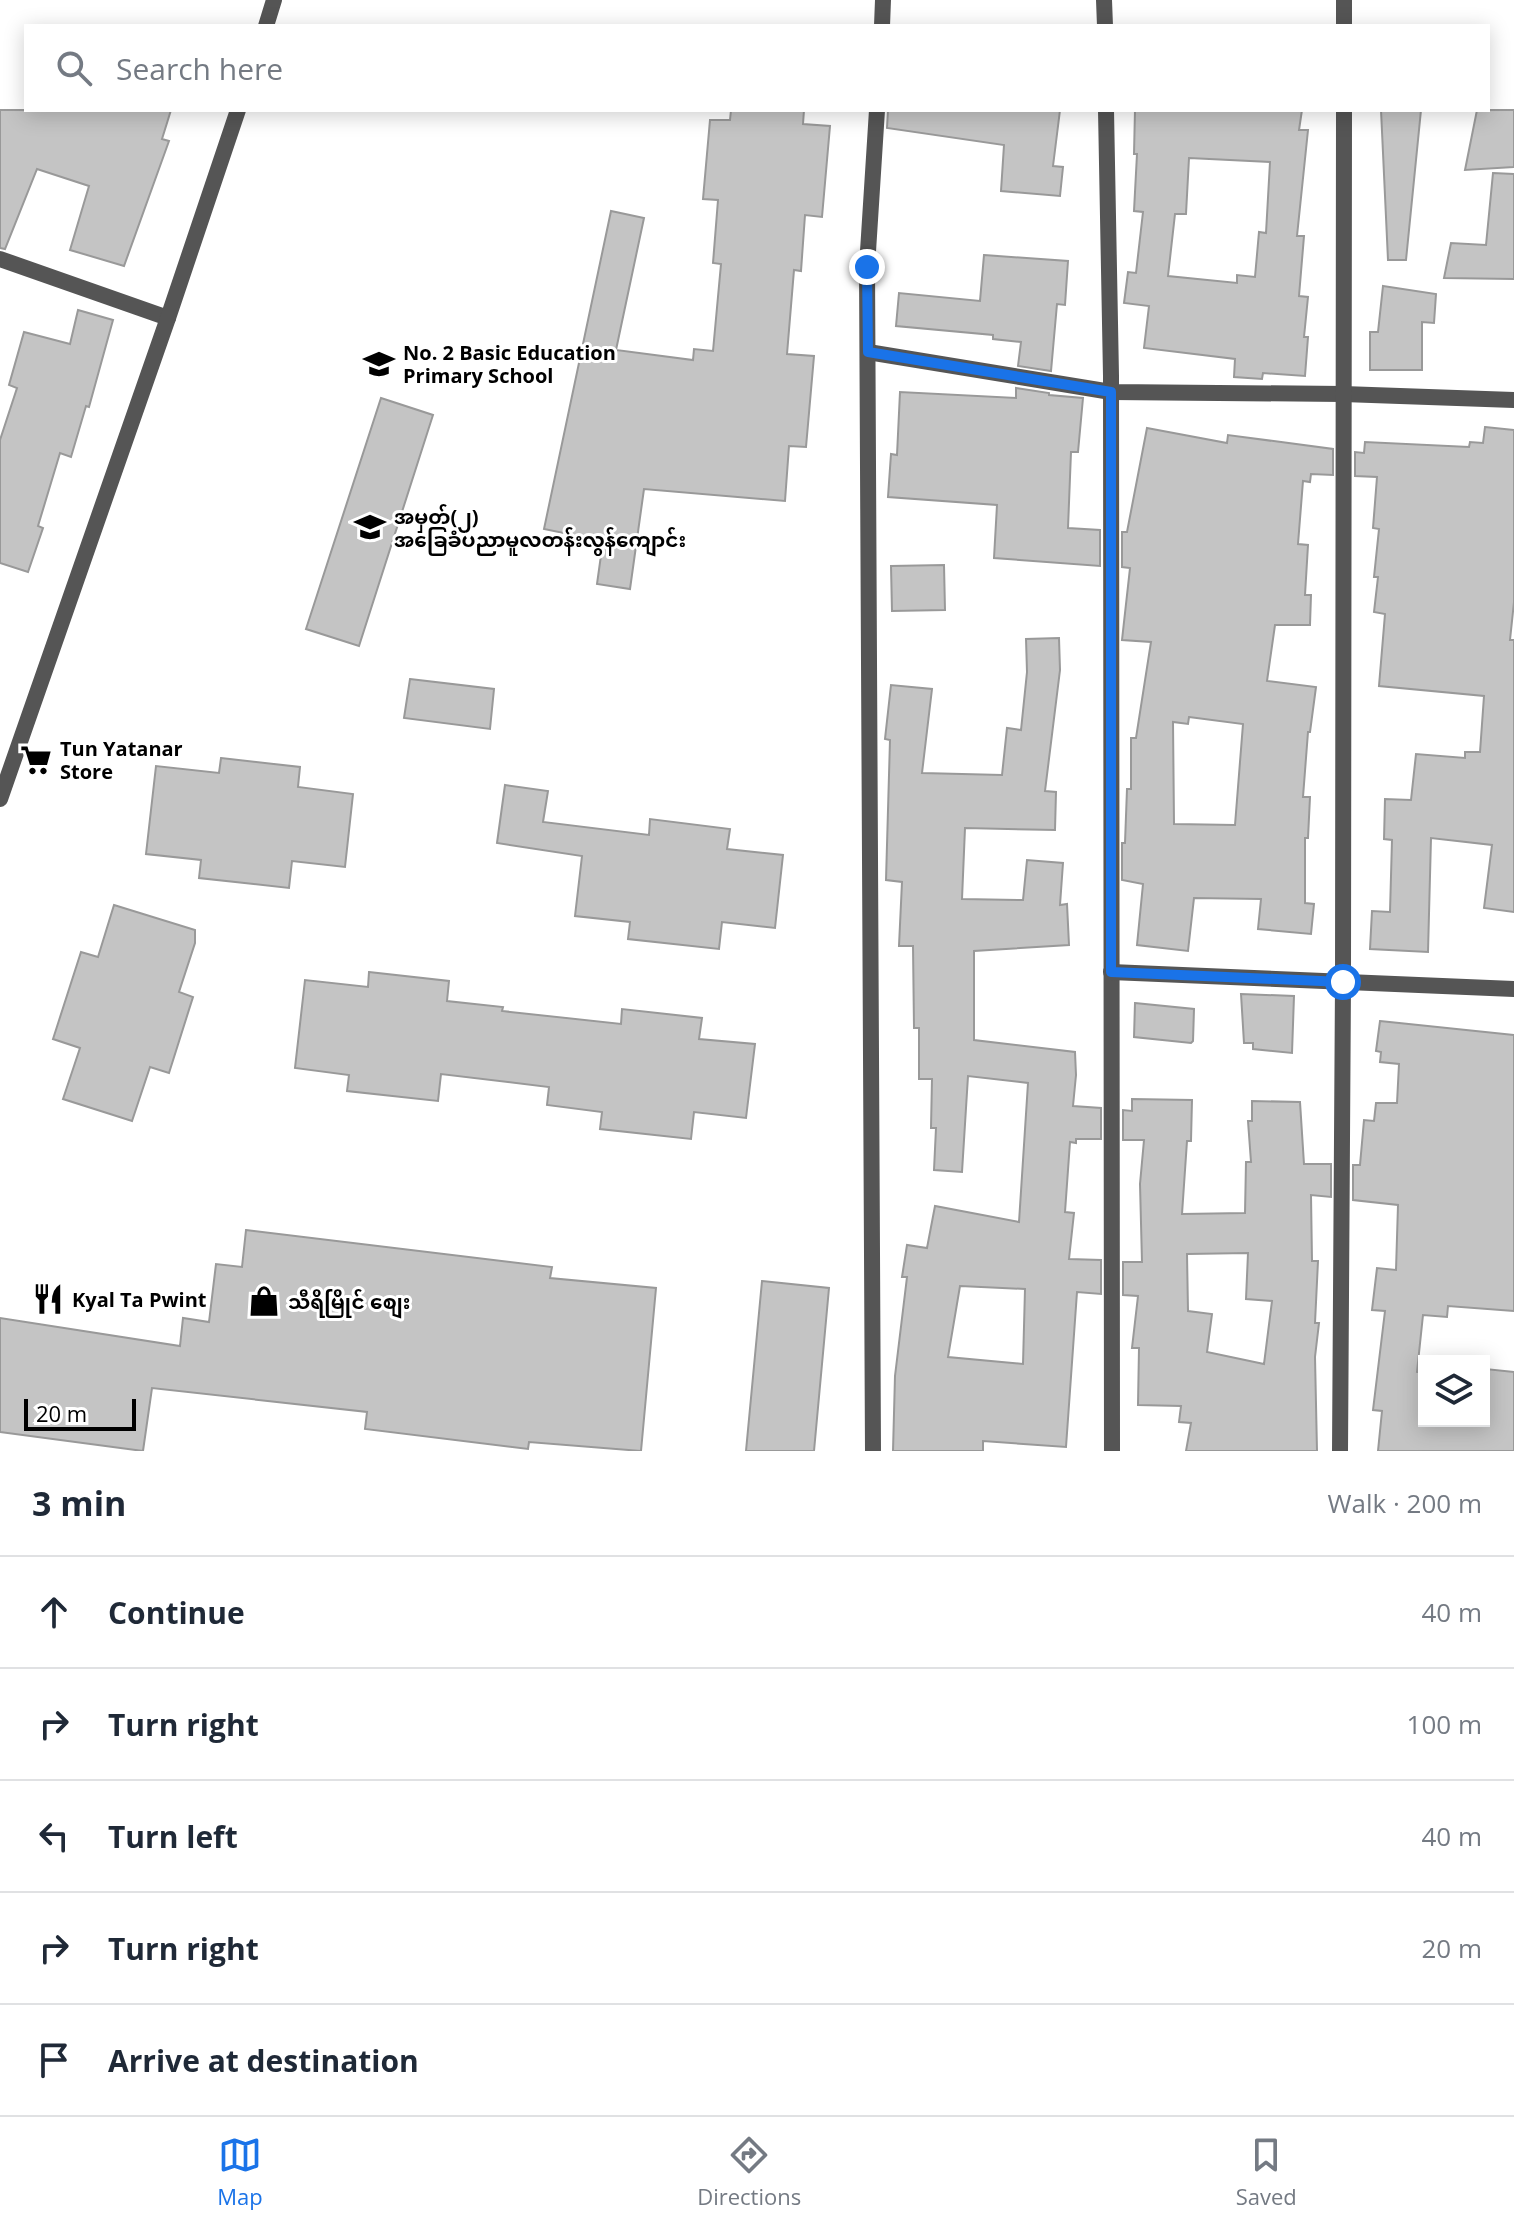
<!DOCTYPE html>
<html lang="en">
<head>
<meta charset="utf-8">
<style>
  :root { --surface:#fff; --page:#f2f2f3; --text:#1f2937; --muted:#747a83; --line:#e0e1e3; --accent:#1a73e8 }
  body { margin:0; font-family:"Open Sans","Noto Sans Myanmar",sans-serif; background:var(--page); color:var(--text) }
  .controls { position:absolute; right:24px; bottom:24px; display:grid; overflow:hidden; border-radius:0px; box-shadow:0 4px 20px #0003 }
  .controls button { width:72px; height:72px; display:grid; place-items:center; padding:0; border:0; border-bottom:2px solid var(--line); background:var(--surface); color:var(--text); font:40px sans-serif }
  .scale { position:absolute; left:24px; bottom:20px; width:112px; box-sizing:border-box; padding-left:8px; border:4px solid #000; border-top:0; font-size:22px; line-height:28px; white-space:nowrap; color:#000; -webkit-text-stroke:6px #fff; paint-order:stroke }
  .stop { position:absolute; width:24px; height:24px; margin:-18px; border:6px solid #1a73e8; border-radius:50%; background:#fff }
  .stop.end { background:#1a73e8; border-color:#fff; box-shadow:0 2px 8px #0008 }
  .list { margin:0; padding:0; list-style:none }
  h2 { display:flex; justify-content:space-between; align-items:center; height:104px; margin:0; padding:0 32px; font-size:34px }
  h2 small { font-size:26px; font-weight:400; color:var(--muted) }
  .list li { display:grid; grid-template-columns:52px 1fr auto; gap:24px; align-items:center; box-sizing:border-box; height:112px; padding:0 32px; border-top:2px solid var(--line) }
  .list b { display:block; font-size:30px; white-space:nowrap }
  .list em { font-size:26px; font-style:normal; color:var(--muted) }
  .icon { flex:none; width:44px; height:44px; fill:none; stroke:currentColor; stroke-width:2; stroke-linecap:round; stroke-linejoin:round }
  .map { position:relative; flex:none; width:1514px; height:1451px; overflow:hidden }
  .search { position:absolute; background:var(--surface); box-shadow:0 4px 20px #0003; left:24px; right:24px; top:24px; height:88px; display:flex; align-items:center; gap:20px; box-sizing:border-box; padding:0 28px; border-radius:0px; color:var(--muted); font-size:30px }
  .sheet { height:664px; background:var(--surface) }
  nav { display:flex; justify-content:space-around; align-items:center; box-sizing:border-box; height:112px; border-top:2px solid var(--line); background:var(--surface); font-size:22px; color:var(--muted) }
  nav a { display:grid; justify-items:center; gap:4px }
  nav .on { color:var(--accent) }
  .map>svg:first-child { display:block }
</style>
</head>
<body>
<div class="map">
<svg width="1514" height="1451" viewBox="0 0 1514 1451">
  <rect width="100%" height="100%" fill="#fff"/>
  <g fill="#c4c4c4" stroke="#999" stroke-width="2" fill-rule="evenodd">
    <polygon points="0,110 171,110 162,139 169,141 124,266 70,250 89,186 37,169 5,249 0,248"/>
    <polygon points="731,110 804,110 803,124 830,126 822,217 805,215 801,271 794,270 787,354 814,356 806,447 789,446 785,501 644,489 630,589 597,584 603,541 544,529 611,211 644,218 616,350 693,360 694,349 713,351 721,264 713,263 718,200 703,199 710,120 730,120"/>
    <polygon points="888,110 1060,110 1053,166 1063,167 1060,196 1001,191 1004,145 887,128"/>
    <path d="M1135,110H1302L1299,130H1308L1297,236H1304L1299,296L1308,297L1304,337H1308L1305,376L1263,373L1262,379L1234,377L1235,359L1144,348L1149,306L1124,303L1128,272L1136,273L1143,212L1134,211L1137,154H1134ZM1189,158L1270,162L1266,233L1259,232L1255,277L1237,275V283L1168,276L1175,214H1186Z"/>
    <polygon points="1381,110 1421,110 1406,260 1388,260"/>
    <polygon points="1477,110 1514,110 1514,167 1465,170"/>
    <polygon points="1493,173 1514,174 1514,279 1444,278 1451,243 1486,245"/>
    <polygon points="984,255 1068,261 1065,305 1057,304 1051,371 1018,366 1021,342 993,339 993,335 896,326 899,293 980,301"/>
    <polygon points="1383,286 1436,294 1434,323 1422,322 1422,370 1370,370 1370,332 1378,332"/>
    <polygon points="78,310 113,320 89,407 86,406 71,457 60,453 38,526 43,528 28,572 0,563 0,440 17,388 9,385 24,332 70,344"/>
    <polygon points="1016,388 1049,393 1049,395 1083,398 1078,452 1071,452 1068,528 1100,530 1100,566 994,558 997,505 888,497 891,454 897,455 900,392 1016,398"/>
    <polygon points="381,398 433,415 359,646 306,629"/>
    <polygon points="1485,427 1514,430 1514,602 1510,640 1514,640 1514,912 1484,908 1492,845 1431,838 1428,952 1370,949 1372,911 1390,912 1392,840 1384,839 1385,799 1411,800 1416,754 1465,758 1465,752 1480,752 1484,696 1379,686 1385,614 1374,612 1378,577 1374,577 1379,529 1373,528 1377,477 1355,476 1355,452 1364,453 1365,442 1469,447 1470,442 1483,443"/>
    <path d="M1147,428L1227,443L1228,435L1333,449V475L1311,474L1310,482L1303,481L1298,544L1308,545L1305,595H1311L1310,625H1275L1267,681L1316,687L1310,732H1308L1303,797H1310L1308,838H1305V903L1314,904L1311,934L1258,929L1261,899L1194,898L1188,951L1137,945L1143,884L1122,880V843H1125L1127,789H1131V738H1136L1151,642L1122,640L1130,568L1122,567V532H1127ZM1189,717L1243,724L1235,825L1174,824L1173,722L1188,724Z"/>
    <polygon points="944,565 945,610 892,611 891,566"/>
    <path d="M1059,638L1060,670L1045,791L1056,792L1055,830L965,828L962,899L1023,900L1027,860L1063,863L1060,905L1067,904L1069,945L974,951V1040L1075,1052L1076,1075L1073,1106L1101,1108V1139H1076V1143L1070,1142L1065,1212L1074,1213L1069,1259L1101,1260V1294L1077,1292L1066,1447L983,1441V1451H893L895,1376L907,1277H902L907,1245L927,1248L935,1206L1019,1222L1028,1083L968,1076L962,1172L934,1170L936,1128H931L932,1079H919V1028H914L913,946H899L902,882L886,880L890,740L885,739L891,685L932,689L922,773L1002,775L1007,728L1021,730L1027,672L1026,639ZM960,1286L1025,1289L1023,1364L948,1357Z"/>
    <polygon points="410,679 494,689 490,729 404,718"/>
    <polygon points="221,758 300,767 298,787 353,794 345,867 292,861 289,888 199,878 201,860 146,854 156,766 219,773"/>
    <polygon points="505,785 548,791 543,822 649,835 650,819 730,829 727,849 783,855 775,928 722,922 719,949 628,939 630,922 575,916 582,856 497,843"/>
    <polygon points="114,905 195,930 195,943 179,992 193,997 169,1073 150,1067 132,1121 63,1099 80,1048 53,1039 81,952 98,957"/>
    <polygon points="369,972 449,981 447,1001 503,1007 502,1011 621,1024 622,1009 702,1018 699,1039 755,1044 746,1118 694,1112 691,1139 600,1129 602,1112 547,1105 549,1087 441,1074 438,1101 347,1091 349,1075 295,1068 305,980 368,987"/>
    <polygon points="1241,994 1294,996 1292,1053 1253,1049 1253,1043 1244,1043"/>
    <polygon points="1135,1003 1194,1009 1193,1041 1191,1043 1134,1037"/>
    <polygon points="1380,1021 1514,1035 1514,1311 1448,1306 1447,1317 1423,1315 1417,1372 1424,1373 1424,1421 1484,1421 1486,1369 1514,1372 1514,1451 1378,1451 1382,1411 1373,1410 1385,1311 1372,1310 1377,1268 1396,1270 1398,1205 1353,1200 1353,1165 1360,1165 1364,1120 1374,1121 1376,1103 1397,1103 1399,1064 1380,1062 1381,1052 1376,1051"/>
    <path d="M1132,1099L1192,1100L1191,1141H1187L1182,1214L1245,1213L1246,1162H1251L1248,1121H1252V1101L1300,1102L1304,1164H1331V1197L1311,1195L1312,1261H1318L1315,1323H1319L1315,1357L1317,1451H1186L1191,1423L1179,1422L1181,1406L1138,1405L1139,1348H1132L1138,1296L1123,1295V1262H1142L1140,1184L1144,1140H1123V1110L1132,1111ZM1248,1253L1246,1299L1272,1301L1264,1364L1207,1352L1212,1314L1188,1311L1187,1254Z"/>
    <polygon points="246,1230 552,1267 550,1278 656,1288 641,1451 529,1442 528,1449 365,1429 367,1412 152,1388 143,1451 0,1432 0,1318 180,1346 183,1318 209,1322 216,1264 242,1267"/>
    <polygon points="762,1281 829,1288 814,1451 746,1451"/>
  </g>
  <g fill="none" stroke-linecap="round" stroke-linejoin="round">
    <g stroke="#555" stroke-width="16">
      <polyline points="1104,0 1105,26"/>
      <polyline points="266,26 274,0"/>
      <polyline points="882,26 883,0"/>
      <polyline points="1344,26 1344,0"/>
      <polyline points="1106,110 1111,376 1112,1451"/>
      <polyline points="0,259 168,318"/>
      <polyline points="868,352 1111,392 1343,394 1514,400"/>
      <polyline points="0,799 168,318 238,110"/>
      <polyline points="1111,972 1514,989"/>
      <polyline points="873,1451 867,267 877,110"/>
      <polyline points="1340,1451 1343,982 1344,110"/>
    </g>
  </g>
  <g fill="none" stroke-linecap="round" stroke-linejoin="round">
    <polyline stroke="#1a73e8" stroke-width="10" points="867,267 868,352 1111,392 1111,972 1343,982"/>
  </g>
  <defs>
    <symbol id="school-bare" viewBox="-9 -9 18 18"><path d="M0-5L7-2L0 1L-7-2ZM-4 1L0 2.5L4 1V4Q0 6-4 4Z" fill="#000" stroke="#fff" stroke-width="2.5" paint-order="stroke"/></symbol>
    <symbol id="supermarket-bare" viewBox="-9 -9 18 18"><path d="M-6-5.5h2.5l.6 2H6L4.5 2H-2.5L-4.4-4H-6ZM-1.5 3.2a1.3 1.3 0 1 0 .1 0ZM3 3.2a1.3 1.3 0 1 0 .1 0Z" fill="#000" stroke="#fff" stroke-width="2.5" paint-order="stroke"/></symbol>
    <symbol id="restaurant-bare" viewBox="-9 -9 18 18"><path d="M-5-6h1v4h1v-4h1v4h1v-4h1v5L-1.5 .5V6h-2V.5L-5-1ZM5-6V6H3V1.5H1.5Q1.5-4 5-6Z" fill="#000" stroke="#fff" stroke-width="2.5" paint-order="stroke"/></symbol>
    <symbol id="shop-bare" viewBox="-9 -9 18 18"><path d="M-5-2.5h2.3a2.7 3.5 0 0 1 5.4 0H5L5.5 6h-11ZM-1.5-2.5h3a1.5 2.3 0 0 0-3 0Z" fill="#000" stroke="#fff" stroke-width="2.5" paint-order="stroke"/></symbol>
  </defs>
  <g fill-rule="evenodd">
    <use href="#school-bare" x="357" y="342" width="44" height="44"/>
    <use href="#school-bare" x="348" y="505" width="44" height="44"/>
    <use href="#supermarket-bare" x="14" y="738" width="44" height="44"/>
    <use href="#restaurant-bare" x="26" y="1277" width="44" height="44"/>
    <use href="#shop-bare" x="242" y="1279" width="44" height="44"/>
  </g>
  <g text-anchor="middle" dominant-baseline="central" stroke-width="6" stroke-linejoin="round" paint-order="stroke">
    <g font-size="20" font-weight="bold" fill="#000" stroke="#fff" text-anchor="start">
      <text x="403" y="352">No. 2 Basic Education<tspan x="403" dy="23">Primary School</tspan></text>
      <text x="394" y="516">အမှတ်(၂)<tspan x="394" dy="23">အခြေခံပညာမူလတန်းလွန်ကျောင်း</tspan></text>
      <text x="60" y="748">Tun Yatanar<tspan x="60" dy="23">Store</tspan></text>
      <text x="72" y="1299">Kyal Ta Pwint</text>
      <text x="288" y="1301">သီရိမြိုင် စျေး</text>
    </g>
  </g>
</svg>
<div class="controls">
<button><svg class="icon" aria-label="layers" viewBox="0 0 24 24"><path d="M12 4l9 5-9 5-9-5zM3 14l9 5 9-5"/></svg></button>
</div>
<div class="scale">20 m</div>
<div class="stop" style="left:1343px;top:982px"></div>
<div class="stop end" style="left:867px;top:267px"></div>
<div class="search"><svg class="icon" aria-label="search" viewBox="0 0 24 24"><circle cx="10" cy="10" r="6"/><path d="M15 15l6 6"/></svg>Search here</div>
</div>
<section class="sheet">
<h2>3 min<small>Walk · 200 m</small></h2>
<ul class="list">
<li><svg class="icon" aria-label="ahead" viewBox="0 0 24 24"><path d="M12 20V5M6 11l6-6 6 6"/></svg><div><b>Continue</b></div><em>40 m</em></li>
<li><svg class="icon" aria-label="right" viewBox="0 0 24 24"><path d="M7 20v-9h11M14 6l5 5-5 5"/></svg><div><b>Turn right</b></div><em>100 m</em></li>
<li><svg class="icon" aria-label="left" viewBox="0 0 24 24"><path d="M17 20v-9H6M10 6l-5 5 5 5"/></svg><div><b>Turn left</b></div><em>40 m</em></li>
<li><svg class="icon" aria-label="right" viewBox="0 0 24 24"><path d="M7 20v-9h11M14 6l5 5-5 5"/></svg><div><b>Turn right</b></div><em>20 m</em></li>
<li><svg class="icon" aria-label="arrive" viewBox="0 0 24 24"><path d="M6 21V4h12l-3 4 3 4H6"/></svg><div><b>Arrive at destination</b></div></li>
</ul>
</section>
<nav>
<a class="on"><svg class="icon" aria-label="map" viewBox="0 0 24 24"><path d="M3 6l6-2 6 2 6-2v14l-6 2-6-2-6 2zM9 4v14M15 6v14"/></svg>Map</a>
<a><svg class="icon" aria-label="directions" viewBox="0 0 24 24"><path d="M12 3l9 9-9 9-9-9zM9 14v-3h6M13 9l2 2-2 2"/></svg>Directions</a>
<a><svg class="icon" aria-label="saved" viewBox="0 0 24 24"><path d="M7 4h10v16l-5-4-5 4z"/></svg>Saved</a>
</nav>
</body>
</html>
